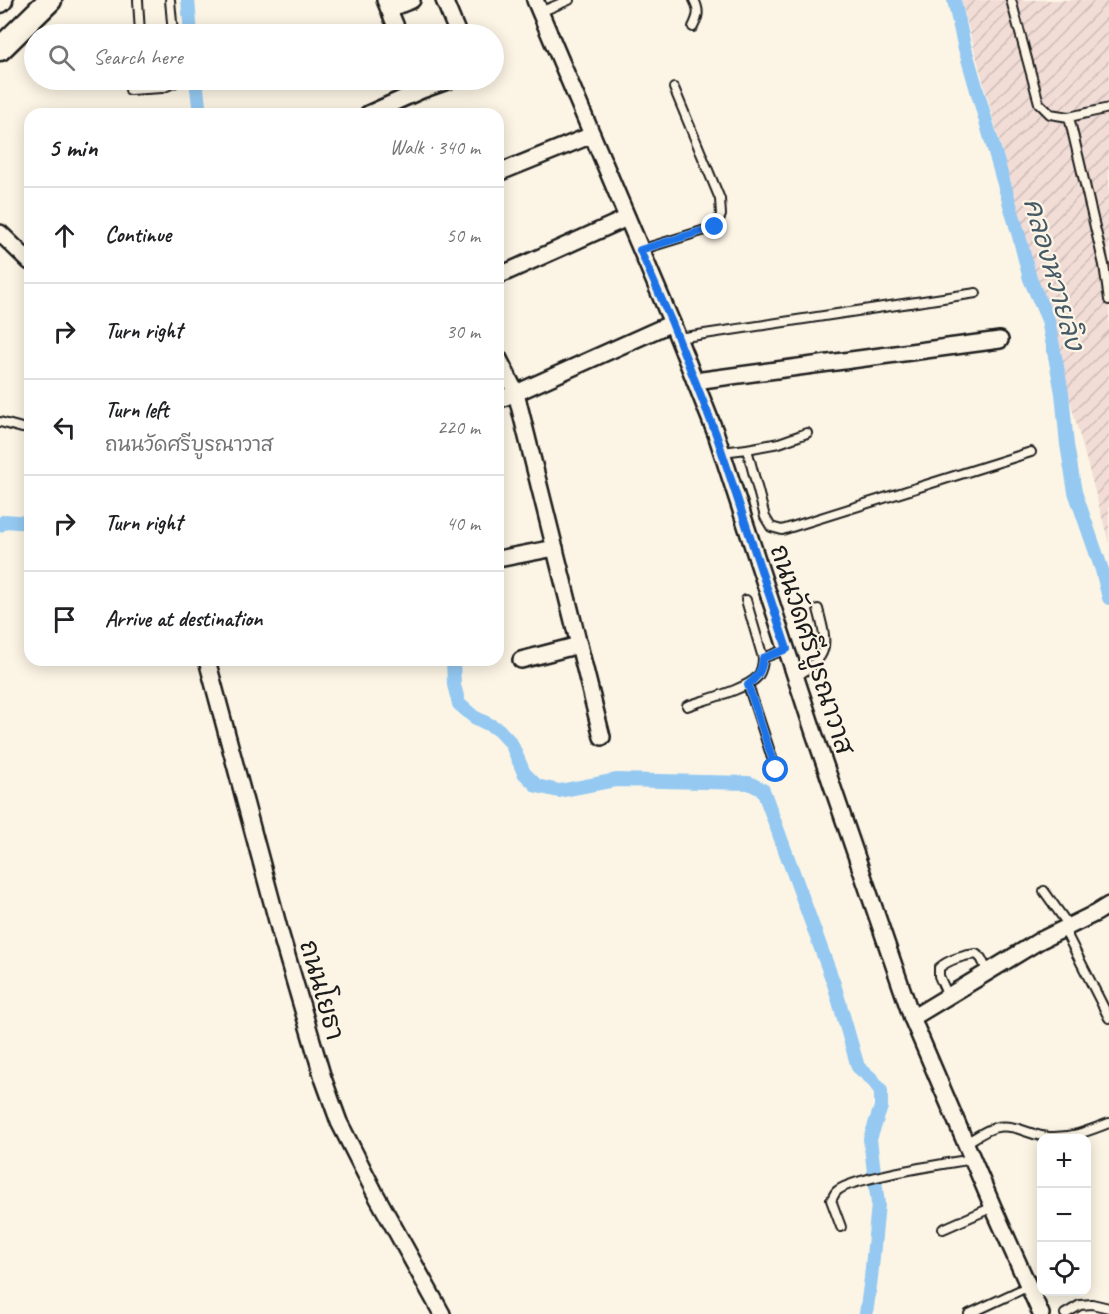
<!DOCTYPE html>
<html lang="en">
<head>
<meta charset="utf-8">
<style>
  :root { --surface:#fff; --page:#f6f6f6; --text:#202124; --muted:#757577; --line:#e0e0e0 }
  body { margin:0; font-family:Caveat,"Playpen Sans Thai",sans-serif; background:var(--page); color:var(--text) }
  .controls { position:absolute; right:18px; bottom:18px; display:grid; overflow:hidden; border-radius:12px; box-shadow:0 3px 15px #0003 }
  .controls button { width:54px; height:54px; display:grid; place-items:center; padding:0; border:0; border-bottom:2px solid var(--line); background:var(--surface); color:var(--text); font:30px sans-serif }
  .stop { position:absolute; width:18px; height:18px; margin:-14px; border:4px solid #1a73e8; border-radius:50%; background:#fff }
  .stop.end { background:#1a73e8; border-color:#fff; box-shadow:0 2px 6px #0008 }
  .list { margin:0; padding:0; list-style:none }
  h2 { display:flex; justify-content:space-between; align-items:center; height:78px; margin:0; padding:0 24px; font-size:26px }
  h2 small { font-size:20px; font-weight:400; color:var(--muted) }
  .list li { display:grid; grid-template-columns:39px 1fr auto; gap:18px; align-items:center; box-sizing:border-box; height:96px; padding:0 24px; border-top:2px solid var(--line) }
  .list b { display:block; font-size:22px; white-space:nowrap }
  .list p { margin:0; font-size:20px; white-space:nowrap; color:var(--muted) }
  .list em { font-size:20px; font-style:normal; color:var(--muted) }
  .icon { flex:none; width:33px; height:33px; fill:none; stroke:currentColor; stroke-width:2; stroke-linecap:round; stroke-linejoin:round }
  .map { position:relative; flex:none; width:1109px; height:1314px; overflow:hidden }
  .search { position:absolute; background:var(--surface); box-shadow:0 3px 15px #0003; left:24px; top:24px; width:480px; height:66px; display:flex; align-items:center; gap:15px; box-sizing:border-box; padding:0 21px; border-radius:33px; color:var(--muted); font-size:22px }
  .panel { position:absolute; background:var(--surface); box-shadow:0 3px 15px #0003; left:24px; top:108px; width:480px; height:558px; border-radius:18px }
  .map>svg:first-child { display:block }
</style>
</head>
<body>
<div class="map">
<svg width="1109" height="1314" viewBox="0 0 1109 1314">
  <defs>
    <pattern id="industrial-furrows" width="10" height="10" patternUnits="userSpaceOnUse" patternTransform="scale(1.5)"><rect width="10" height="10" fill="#f1dcd6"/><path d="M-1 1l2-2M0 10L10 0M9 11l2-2" fill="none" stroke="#cebcb7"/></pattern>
  </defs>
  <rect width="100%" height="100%" fill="#fcf5e5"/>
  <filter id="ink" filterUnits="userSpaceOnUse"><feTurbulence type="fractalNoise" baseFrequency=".0167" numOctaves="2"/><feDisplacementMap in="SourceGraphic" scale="12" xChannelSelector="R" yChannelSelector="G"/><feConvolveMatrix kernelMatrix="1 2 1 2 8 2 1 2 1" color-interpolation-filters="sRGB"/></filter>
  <g filter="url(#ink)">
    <polygon fill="url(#industrial-furrows)" points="961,0 1109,0 1109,543 1048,320"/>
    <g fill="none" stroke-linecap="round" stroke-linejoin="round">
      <g stroke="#95c9f2" stroke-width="14">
        <polyline points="188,0 191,34"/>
        <polyline points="954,0 964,45 1019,236 1030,279 1048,320 1062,393 1067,445 1075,492 1102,570 1109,598"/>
        <polyline points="196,80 200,114"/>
        <polyline points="0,525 5,521 30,523"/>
        <polyline points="453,660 454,685 459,704 474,717 498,729 511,743 524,773 537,786 559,791 616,780 749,783 763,790 834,984 858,1067 872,1079 881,1091 881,1107 870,1139 878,1204 871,1278 866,1314"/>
      </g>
      <defs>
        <g id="service">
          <polyline points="138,0 140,34"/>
          <polyline points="170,0 173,34"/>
          <polyline points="1011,0 1039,103 1050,114 1069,117"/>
          <polyline points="540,12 569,0"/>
          <path d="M693,27C698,17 700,11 694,0"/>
          <polyline points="130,90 162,88 176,82 176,80"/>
          <polyline points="1109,108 1069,117 1104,265 1109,300"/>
          <polyline points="640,250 715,227 721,215 720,199 674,88"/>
          <polyline points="678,338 976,293"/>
          <polyline points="0,422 22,428"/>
          <polyline points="747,449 765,517 771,527 782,530 1031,452"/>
          <polyline points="722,452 747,449 779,443 807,433"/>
          <polyline points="746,600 763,658"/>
          <path d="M796,677C830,655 828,646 818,609"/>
          <polyline points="748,685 776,770"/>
          <path d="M687,706C704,700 748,689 758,676C762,670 763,664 763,658L787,649"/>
          <polyline points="1044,891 1069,926"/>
          <polyline points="1064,929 1109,1018"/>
          <path d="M948,996L939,976V968C948,960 964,955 976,954L981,958L988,972"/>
          <path d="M966,1143C987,1130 997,1121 1022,1130C1031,1133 1040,1137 1050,1137C1072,1138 1088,1131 1109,1123"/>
          <path d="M841,1227L831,1200C833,1198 834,1194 836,1192C847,1178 950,1163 973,1159"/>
          <polyline points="943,1229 993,1207"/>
          <polyline points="969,1314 1029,1286"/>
          <polyline points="1065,1314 1080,1305 1092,1304 1109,1308"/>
        </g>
        <g id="minor">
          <polyline points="385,0 399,34"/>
          <polyline points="444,0 458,34"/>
          <polyline points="535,0 672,323 716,434 814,733 912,1018 993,1207 1041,1314"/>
          <polyline points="389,9 412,0"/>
          <polyline points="368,114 422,90 450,80"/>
          <polyline points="498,173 592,135"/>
          <polyline points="0,233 30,262"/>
          <polyline points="498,276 627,218"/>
          <polyline points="498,357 516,393 602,737"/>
          <polyline points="695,381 1000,340"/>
          <polyline points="498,400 516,393 672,323"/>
          <polyline points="498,559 555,548"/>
          <polyline points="207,660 280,932 323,1078 339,1122 375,1193 442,1314"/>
          <polyline points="521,660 579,645"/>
          <polyline points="912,1018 1039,941 1096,913 1109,905"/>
        </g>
        <g id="primary">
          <polyline points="0,1 1,0"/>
          <polyline points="0,49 50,0"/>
        </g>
      </defs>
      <use href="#service" stroke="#1c1c1c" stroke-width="12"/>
      <use href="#minor" stroke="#1c1c1c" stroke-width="20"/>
      <use href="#primary" stroke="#1c1c1c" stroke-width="27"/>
      <use href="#service" stroke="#fcf5e5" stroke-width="8"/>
      <use href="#minor" stroke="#fcf5e5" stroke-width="15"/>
      <use href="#primary" stroke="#fcf5e5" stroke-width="22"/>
    </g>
  </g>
  <g fill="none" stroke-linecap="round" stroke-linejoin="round" filter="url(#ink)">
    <path stroke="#1a73e8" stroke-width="8" d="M715,227L640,250L672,323L716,434L787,649L763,658C762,671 758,676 748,685L776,770"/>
  </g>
  <g text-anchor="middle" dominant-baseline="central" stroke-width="4.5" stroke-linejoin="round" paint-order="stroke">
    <g font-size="26" fill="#1c1c1c" stroke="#fcf5e5">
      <text transform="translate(812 649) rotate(72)">ถนนวัดศรีบูรณาวาส</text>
      <text transform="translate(322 990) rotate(74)">ถนนโยธา</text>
    </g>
    <g font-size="27" font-style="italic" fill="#465967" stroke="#fcf5e5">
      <text transform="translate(1054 274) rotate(74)">คลองหวายลิง</text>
    </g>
  </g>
</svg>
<div class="controls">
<button>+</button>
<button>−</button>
<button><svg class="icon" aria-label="locate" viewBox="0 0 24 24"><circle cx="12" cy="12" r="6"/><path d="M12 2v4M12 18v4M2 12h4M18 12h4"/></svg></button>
</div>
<div class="stop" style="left:776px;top:770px"></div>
<div class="stop end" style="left:715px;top:227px"></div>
<div class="search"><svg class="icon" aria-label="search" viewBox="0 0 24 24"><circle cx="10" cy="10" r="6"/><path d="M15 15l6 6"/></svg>Search here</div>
<section class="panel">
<h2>5 min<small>Walk · 340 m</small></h2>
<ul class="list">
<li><svg class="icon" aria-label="ahead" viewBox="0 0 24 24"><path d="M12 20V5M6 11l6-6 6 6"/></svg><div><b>Continue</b></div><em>50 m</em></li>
<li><svg class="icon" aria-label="right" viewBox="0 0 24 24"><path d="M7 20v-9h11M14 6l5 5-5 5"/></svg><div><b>Turn right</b></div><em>30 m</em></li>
<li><svg class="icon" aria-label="left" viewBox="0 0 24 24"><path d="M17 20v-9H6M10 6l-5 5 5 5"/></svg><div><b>Turn left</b><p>ถนนวัดศรีบูรณาวาส</p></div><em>220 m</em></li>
<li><svg class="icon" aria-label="right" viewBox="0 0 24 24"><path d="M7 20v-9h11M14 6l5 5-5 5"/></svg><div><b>Turn right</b></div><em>40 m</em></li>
<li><svg class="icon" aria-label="arrive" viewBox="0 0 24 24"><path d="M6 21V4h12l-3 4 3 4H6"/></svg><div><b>Arrive at destination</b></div></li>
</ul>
</section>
</div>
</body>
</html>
